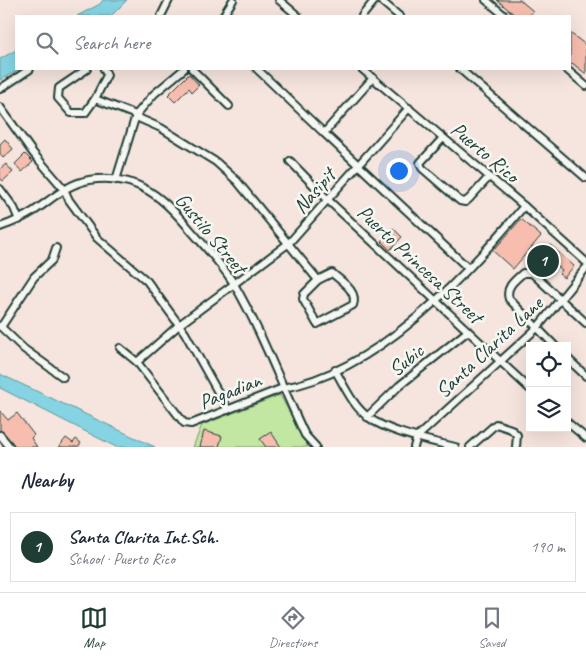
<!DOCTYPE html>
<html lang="en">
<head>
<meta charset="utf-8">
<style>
  :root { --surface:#fff; --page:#f2f2f3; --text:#1f2937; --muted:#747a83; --line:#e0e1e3; --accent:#1f3d34 }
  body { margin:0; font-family:Caveat,sans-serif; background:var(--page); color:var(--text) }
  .controls { position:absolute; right:15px; bottom:15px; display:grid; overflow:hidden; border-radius:0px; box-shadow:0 5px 20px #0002 }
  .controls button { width:45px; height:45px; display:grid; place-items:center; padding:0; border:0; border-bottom:1px solid var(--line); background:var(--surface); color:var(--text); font:25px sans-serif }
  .you { position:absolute; left:398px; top:170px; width:18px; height:18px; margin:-12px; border:4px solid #fff; border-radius:50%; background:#1a73e8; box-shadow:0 0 0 8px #1a73e833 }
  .badge { display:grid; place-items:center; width:32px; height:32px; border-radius:50%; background:var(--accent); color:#fff; font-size:16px; font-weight:700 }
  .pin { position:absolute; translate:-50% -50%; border:2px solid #fff; box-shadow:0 1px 5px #0006 }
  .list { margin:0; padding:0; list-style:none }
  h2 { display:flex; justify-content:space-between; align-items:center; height:65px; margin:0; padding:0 20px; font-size:21px }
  h2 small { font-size:16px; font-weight:400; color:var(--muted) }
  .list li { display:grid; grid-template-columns:32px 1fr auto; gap:15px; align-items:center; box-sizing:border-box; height:70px; margin:0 10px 10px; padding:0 10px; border:1px solid var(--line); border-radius:0px }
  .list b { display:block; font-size:19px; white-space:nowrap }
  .list p { margin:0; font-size:16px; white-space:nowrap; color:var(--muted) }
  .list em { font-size:16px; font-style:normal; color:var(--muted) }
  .icon { flex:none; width:28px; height:28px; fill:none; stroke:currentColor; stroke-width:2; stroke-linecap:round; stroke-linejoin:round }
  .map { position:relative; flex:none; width:586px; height:447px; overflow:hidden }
  .search { position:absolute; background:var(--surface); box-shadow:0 5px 20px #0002; left:15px; right:15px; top:15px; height:55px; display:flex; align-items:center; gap:12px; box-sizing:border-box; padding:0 18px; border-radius:0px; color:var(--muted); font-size:19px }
  .sheet { height:145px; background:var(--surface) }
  nav { display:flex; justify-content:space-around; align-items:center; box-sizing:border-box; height:70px; border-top:1px solid var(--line); background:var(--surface); font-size:14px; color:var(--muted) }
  nav a { display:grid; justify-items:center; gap:2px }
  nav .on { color:var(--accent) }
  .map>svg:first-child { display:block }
</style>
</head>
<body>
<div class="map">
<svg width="586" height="447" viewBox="0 0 586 447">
  <rect width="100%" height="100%" fill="#f6e5de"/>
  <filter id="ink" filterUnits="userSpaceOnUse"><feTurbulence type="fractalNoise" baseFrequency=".02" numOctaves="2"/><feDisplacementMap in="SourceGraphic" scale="10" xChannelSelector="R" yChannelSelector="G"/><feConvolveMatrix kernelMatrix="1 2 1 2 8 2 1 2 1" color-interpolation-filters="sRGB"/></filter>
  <g filter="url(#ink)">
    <polygon fill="#c2e7a2" stroke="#70926b" points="280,395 308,447 193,447 202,425"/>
    <g fill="#85d3e3" stroke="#5c979d">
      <polygon points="103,0 127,0 111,16 77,16 100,4"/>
      <polygon points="16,50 16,69 20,69 0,80 0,59"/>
      <polygon points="0,375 0,374 155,447 116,447 0,388"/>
    </g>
    <g fill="#f7beaf" stroke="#1f3d34">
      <polygon points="497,0 520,0 533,11 529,16 516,16"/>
      <polygon points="570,33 586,45 586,74 572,63 570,66"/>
      <polygon points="189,74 199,85 192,92 189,88 175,102 168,95"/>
      <polygon points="5,139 13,149 3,158 0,154 0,144"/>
      <polygon points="25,154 33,162 22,172 15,164"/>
      <polygon points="6,164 13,172 3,181 0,178 0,169"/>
      <polygon points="521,219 541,236 513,269 493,251"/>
      <polygon points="393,228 402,237 390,250 381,241"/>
      <polygon points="550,245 574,266 564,278 559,274 562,270 547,257 545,261 540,257"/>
      <polygon points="0,411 8,420 17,413 34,435 31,438 37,447 15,447 0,430"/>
      <polygon points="204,431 222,436 219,447 200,447"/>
      <polygon points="271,432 281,447 266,447 260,439"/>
      <polygon points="66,438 73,443 76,439 81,443 78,447 59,447"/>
    </g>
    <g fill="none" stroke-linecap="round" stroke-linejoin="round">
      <defs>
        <g id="minor">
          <polyline points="279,0 298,16"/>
          <polyline points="380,0 399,16"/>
          <polyline points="486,0 505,16"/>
          <polyline points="161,16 169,0"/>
          <polyline points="223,16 233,0"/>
          <polyline points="362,16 375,0"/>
          <polyline points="87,69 59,88 58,98 71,113 85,113 95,99 136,115"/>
          <polyline points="192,69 229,106"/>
          <polyline points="257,69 324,133 373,78"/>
          <polyline points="362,69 524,206 586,262"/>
          <polyline points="460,69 586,178"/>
          <polyline points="566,69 586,86"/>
          <polyline points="0,89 30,69"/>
          <polyline points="95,99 107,75 104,69"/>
          <polyline points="0,107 33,153 64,189 69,200 97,238 147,281 185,333 228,410"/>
          <path d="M409,108L289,243L179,325L137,362L184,423L191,424L283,388C377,372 465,277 524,206"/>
          <polyline points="136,117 161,128 216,162 237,181 318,280"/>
          <polyline points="324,133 468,268"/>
          <polyline points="443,138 420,163 422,168 460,201 465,202 469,199 489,177"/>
          <polyline points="290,161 328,200 530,389"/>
          <polyline points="116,180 136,115 154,94 184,69"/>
          <polyline points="0,189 14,208 19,220"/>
          <path d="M0,227C12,223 23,218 34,211C52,199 67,184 89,180C139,172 165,200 194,234C208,250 223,266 234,284C262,332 281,385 305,435L316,447"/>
          <path d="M332,273C342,282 358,291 353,305L317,324L303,299L304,294L318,280Z"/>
          <polyline points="0,326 24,349 63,377"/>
          <polyline points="1,327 34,277 52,260 56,248"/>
          <path d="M555,346L509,299C505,287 515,280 523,273H532L586,323"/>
          <polyline points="120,348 137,362"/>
          <polyline points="567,358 586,376"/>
          <path d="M335,370C345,387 353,406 368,417C387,432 431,441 455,447"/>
          <polyline points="367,417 399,386 468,331"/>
          <polyline points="567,422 586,438"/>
          <polyline points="0,435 10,447"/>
          <polyline points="414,447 417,437 537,328 586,268"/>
          <polyline points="470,447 496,424 511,429 517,435 516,447"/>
        </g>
      </defs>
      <use href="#minor" stroke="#1f3d34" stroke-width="10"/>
      <use href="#minor" stroke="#f6f6f2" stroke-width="6"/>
    </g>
  </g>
  <g text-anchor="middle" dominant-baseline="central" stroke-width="5" stroke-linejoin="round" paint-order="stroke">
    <g font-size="21" fill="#1f3d34" stroke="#f6f6f2">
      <text transform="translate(485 152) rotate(40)">Puerto Rico</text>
      <text transform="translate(314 191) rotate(-49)">Nasipit</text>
      <text transform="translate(211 233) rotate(50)">Gustilo Street</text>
      <text transform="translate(420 264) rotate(43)">Puerto Princesa Street</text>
      <text transform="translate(489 347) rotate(-43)">Santa Clarita Lane</text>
      <text transform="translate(406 360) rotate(-39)">Subic</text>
      <text transform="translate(230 391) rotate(-22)">Pagadian</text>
    </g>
  </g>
</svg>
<div class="controls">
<button><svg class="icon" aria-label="locate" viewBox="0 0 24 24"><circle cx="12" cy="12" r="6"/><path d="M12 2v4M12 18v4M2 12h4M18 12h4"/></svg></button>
<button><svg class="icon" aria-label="layers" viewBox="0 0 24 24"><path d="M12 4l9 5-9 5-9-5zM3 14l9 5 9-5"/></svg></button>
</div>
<div class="you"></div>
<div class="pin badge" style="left:543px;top:261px">1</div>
<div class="search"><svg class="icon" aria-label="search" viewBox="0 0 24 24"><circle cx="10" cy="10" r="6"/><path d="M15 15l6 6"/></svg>Search here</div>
</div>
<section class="sheet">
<h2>Nearby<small></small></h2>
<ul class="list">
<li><span class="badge">1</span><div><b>Santa Clarita Int.Sch.</b><p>School · Puerto Rico</p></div><em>190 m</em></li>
</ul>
</section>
<nav>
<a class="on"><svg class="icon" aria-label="map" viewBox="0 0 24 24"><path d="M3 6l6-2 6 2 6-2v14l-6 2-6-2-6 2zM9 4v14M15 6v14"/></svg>Map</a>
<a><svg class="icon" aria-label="directions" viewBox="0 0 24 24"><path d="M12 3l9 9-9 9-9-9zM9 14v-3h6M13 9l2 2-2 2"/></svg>Directions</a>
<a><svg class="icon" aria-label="saved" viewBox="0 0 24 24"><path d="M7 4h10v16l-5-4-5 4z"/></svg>Saved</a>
</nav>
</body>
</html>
